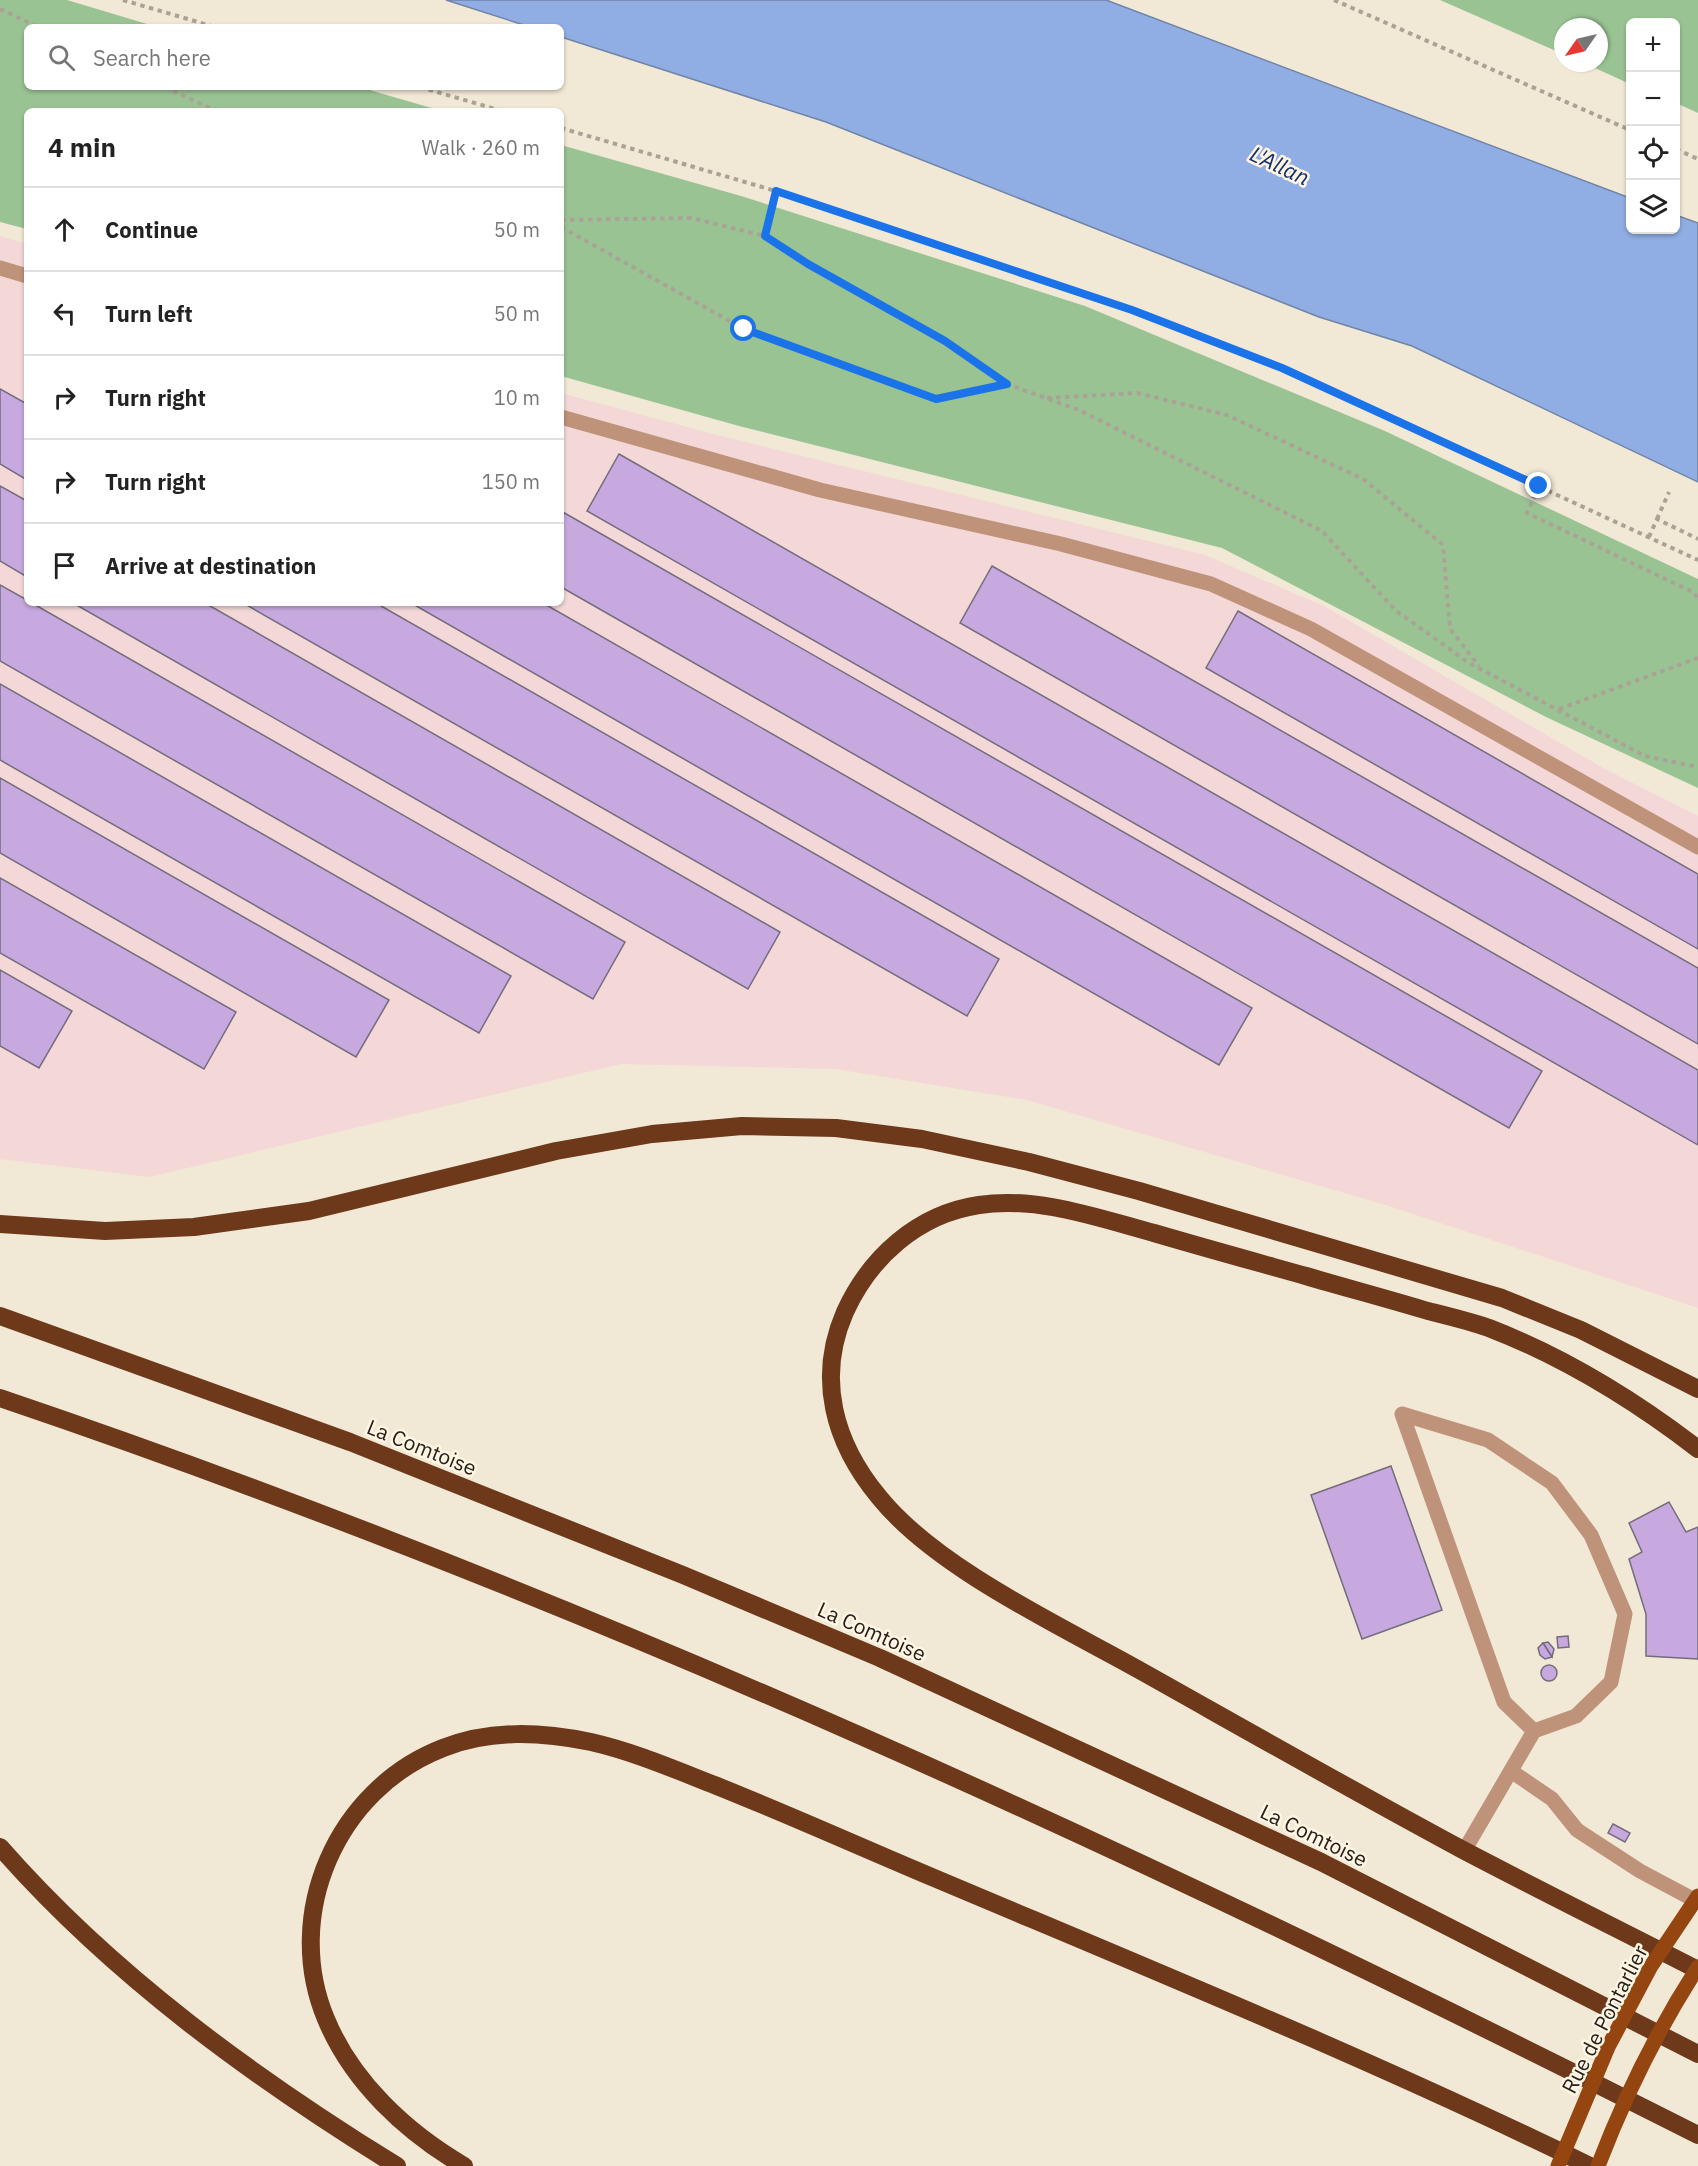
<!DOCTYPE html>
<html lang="en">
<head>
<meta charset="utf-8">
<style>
  :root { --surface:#fff; --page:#f6f6f6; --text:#222; --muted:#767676; --line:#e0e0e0 }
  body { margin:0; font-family:"IBM Plex Sans",sans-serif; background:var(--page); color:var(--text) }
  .controls { position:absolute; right:18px; top:18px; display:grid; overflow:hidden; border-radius:9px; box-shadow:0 2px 4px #0004 }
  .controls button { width:54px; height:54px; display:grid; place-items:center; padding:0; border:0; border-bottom:2px solid var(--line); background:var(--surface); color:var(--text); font:30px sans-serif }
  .compass { position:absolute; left:1554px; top:18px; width:54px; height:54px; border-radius:50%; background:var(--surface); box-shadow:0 2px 4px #0004; rotate:236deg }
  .stop { position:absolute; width:18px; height:18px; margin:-14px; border:4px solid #1a73e8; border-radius:50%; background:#fff }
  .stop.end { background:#1a73e8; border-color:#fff; box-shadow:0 2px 6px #0008 }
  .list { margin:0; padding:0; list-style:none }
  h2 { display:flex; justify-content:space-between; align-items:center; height:78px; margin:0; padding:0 24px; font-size:26px }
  h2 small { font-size:20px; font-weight:400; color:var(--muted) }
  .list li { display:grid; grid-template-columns:39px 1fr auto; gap:18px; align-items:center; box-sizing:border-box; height:84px; padding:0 24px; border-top:2px solid var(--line) }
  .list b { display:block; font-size:22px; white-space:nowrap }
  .list em { font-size:20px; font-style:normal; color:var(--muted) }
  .icon { flex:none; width:33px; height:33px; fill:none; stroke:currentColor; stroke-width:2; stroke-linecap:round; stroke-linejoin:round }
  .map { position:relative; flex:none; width:1698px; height:2166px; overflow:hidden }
  .search { position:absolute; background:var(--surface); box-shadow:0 2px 4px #0004; left:24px; top:24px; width:540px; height:66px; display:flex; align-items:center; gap:15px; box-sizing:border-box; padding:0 21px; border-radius:9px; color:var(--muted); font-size:22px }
  .panel { position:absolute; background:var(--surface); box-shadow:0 2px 4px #0004; left:24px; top:108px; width:540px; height:498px; border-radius:9px }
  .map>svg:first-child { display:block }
</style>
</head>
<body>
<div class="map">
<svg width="1698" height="2166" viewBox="0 0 1698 2166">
  <rect width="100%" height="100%" fill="#f1e8d6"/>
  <polygon fill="#f3d8d7" points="0,236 27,244 27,603 561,603 561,393 717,435 1205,555 1324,606 1605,769 1698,816 1698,1308 1389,1206 1027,1100 835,1069 621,1064 150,1177 0,1159"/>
  <g fill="#9ac394">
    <polygon points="0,0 67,0 157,27 27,27 27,87 359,87 442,111 27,111 27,229 0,222"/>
    <polygon points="1440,0 1698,0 1698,113 1676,103 1676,22 1630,22 1630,84 1584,63 1599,63 1599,27 1563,27 1563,54"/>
    <polygon points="561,145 741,196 1085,306 1385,431 1698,579 1698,788 1546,717 1222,548 739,426 561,376"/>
  </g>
  <polygon fill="#90aee3" stroke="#7084a7" stroke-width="1.5" points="446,0 1106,0 1630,198 1630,230 1676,230 1676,215 1698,223 1698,482 1412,346 1319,317 826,122 561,37 561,27 530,27"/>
  <g fill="#c7a9e0" stroke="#746c7c" stroke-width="1.5">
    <polygon points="0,389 27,404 27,480 0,464"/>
    <polygon points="619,454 1698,1070 1698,1145 587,511"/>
    <polygon points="0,486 27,501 27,577 0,561"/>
    <polygon points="561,511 1542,1071 1509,1128 561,587"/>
    <polygon points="992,566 1698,968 1698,1044 960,623"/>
    <polygon points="0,585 27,600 27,603 32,603 625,942 593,999 0,661"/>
    <polygon points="73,603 205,603 780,932 748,989"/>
    <polygon points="243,603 376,603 999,959 967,1016"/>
    <polygon points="411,603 543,603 1252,1008 1219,1065"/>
    <polygon points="1238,611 1698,874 1698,949 1206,668"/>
    <polygon points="0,684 511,976 479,1033 0,760"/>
    <polygon points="0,778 389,1000 356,1057 0,853"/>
    <polygon points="0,878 236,1012 204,1069 0,953"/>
    <polygon points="0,970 72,1011 39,1068 0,1046"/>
    <polygon points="1391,1466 1442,1610 1362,1639 1311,1495"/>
    <polygon points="1669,1502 1686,1532 1698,1527 1698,1659 1646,1656 1646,1614 1629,1559 1642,1552 1629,1523"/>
    <polygon points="1568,1636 1569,1647 1558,1648 1557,1637"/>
    <polygon points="1548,1642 1554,1649 1552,1657 1543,1643"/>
    <polygon points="1543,1643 1552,1657 1545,1659 1540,1655 1538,1648"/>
    <circle cx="1549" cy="1673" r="8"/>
    <polygon points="1613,1824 1630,1833 1625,1842 1608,1833"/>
  </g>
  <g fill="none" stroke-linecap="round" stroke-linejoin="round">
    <g stroke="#aaa395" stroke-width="4" stroke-dasharray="4.5 4.5" stroke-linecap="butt">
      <polyline points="123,0 215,27"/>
      <polyline points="1334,0 1630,130"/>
      <polyline points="0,9 38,27"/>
      <polyline points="165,87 216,111"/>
      <polyline points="420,87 502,111"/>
      <polyline points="561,128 820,204 1132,310 1282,368 1698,560"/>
      <polyline points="1676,149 1698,159"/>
      <polyline points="561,220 691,218 765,236 809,264 945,341 1007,383"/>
      <polyline points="561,227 744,329 936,400 1007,384 1079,410 1322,531 1395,610 1469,663 1645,756 1698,767"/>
      <polyline points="765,236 776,191"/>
      <polyline points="1047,398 1137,393 1227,415 1363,479 1443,545 1450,629 1479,666"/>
      <polyline points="1539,486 1527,513 1695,593 1698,602"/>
      <polyline points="1657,519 1669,492"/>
      <polyline points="1649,537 1657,519 1698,539"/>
      <polyline points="1559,709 1698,658"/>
    </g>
    <g stroke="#bf927a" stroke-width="15">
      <polyline points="0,268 27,276"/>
      <polyline points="561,417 820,490 1061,544 1211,584 1311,629 1698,847"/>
      <polyline points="1511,1771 1552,1799 1577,1830 1640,1871 1698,1902"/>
      <polyline points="1464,1851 1534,1731 1576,1716 1611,1682 1625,1614 1591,1535 1552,1483 1488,1440 1402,1414 1504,1702 1534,1731"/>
    </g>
    <g stroke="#6d391a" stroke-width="18">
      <polyline points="0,1224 105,1231 194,1227 309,1211 556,1151 652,1134 742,1126 836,1128 922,1139 1029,1162 1139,1191 1502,1298 1581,1330 1698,1389"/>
      <polyline points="0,1316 350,1442 683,1575 880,1658 1321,1862 1698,2054"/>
      <path d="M0,1398C585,1596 1148,1857 1698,2135"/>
      <path d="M1698,1449C1634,1400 1564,1357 1489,1328C1469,1321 1448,1316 1428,1311C1388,1299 1347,1288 1306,1276C1256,1262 1205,1248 1154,1233C1098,1218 1038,1196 979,1205C918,1214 870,1257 845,1312C816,1378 834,1443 879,1497C936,1568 1061,1626 1141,1671C1248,1731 1355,1792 1463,1850C1541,1891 1620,1930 1698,1970"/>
      <path d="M0,1847C112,1975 253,2077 397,2166"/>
      <path d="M464,2166C406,2132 352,2082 326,2019C282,1914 337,1789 443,1748C491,1729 542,1732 591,1742C635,1752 676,1770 717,1786C792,1816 865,1849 939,1880C1157,1972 1377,2062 1590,2166"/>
    </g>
    <g stroke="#944510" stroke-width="15">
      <polyline points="1558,2166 1608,2047 1651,1966 1698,1896"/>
      <path d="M1598,2166C1624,2098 1658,2029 1698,1967"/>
    </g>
  </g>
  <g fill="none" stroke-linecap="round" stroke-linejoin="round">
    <polyline stroke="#1a73e8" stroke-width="8" points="744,329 936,399 1007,384 945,341 808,264 765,236 776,191 1132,310 1282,368 1539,486"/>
  </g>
  <g text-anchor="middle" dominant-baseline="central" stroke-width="5" stroke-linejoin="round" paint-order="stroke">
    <g font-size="21" fill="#24211b" stroke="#fff5e3">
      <text transform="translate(422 1447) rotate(22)">La Comtoise</text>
      <text transform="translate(872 1631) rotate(24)">La Comtoise</text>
      <text transform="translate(1314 1835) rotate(26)">La Comtoise</text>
      <text transform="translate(1604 2019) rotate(-63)">Rue de Pontarlier</text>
    </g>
    <g font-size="22" font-style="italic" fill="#10306e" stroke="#fff5e3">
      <text transform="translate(1280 165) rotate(25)">L'Allan</text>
    </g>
  </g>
</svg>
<div class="controls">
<button>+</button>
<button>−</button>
<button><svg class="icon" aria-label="locate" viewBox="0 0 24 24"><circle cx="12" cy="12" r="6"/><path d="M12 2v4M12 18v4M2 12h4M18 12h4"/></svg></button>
<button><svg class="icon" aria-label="layers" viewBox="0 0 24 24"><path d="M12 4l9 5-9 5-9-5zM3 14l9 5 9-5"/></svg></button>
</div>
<svg class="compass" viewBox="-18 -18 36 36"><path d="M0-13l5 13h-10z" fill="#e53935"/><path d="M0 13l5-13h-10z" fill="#767676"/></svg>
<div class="stop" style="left:744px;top:329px"></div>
<div class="stop end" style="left:1539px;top:486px"></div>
<div class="search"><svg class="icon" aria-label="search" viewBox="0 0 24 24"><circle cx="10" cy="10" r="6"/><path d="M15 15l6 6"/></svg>Search here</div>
<section class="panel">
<h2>4 min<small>Walk · 260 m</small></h2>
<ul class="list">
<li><svg class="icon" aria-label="ahead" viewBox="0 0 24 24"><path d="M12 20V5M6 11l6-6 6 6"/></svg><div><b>Continue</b></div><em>50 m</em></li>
<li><svg class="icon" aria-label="left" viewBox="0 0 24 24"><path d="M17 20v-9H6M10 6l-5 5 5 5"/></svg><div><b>Turn left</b></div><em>50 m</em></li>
<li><svg class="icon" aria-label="right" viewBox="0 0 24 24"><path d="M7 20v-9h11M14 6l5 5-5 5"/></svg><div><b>Turn right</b></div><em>10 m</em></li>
<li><svg class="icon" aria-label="right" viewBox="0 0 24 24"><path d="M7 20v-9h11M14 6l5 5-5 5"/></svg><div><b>Turn right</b></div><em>150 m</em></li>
<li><svg class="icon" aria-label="arrive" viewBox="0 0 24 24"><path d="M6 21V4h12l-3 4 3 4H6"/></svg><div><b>Arrive at destination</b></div></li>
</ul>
</section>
</div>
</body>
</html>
